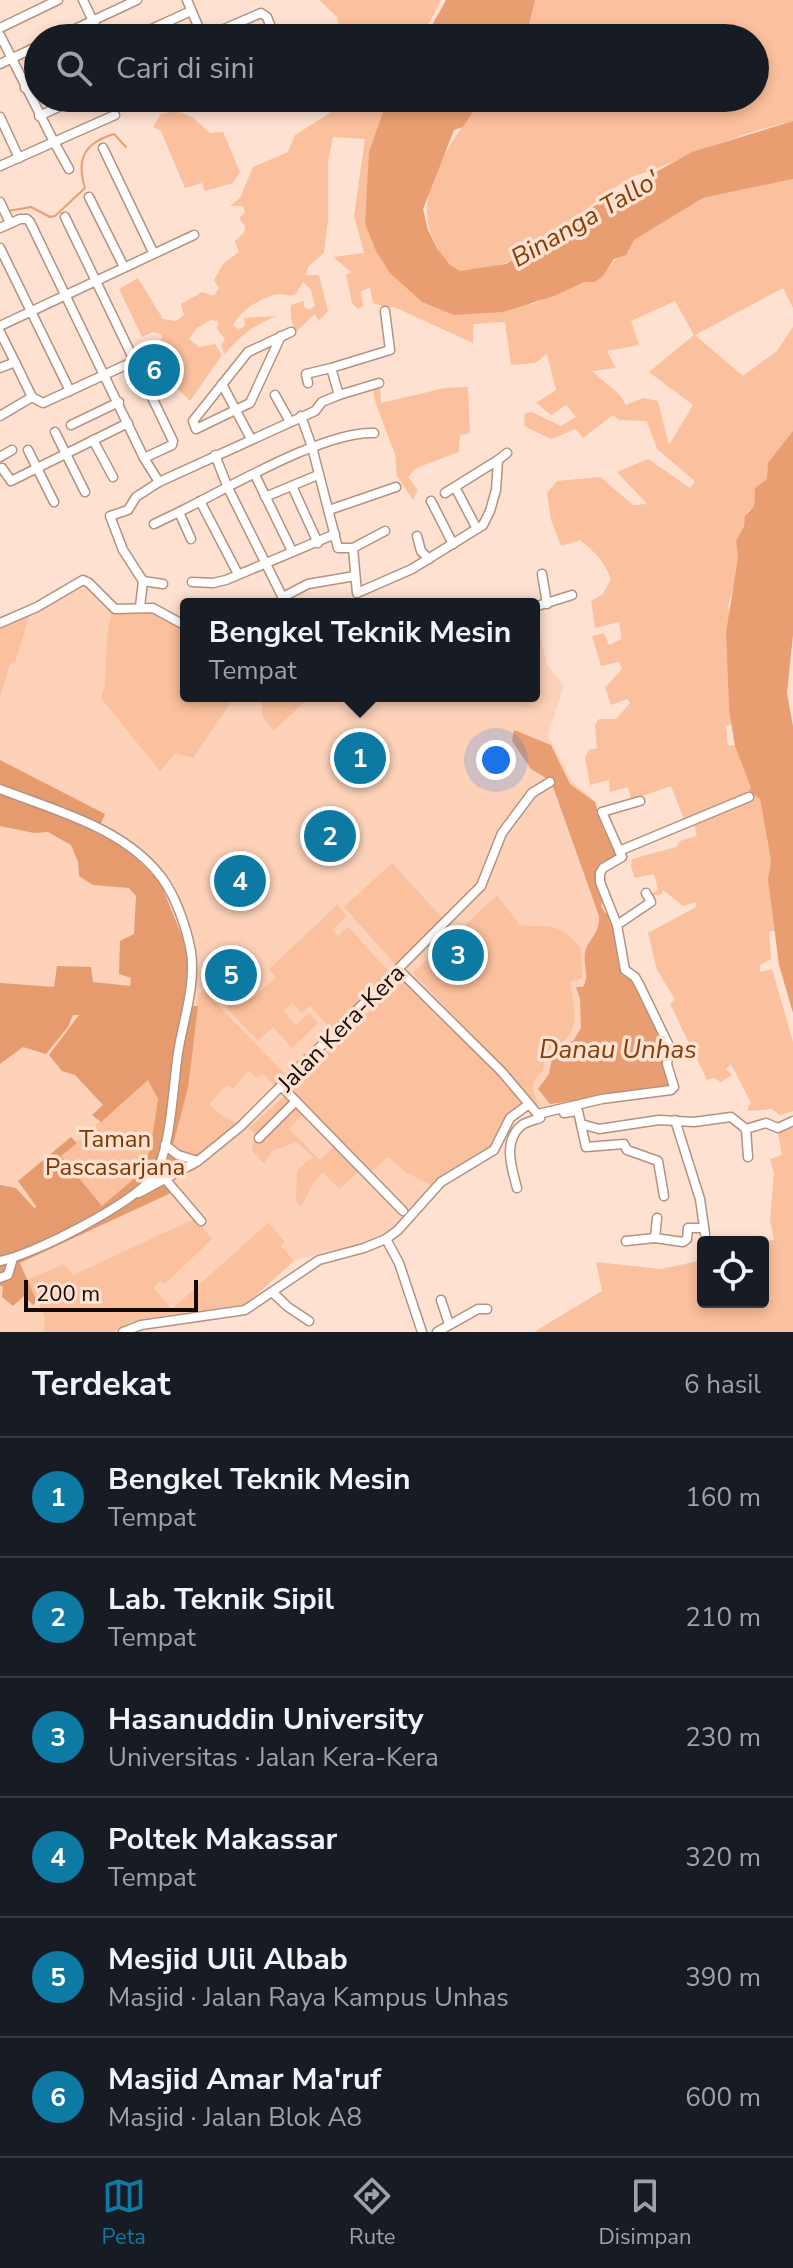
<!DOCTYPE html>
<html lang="id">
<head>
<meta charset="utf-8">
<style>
  :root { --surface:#171b24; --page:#242831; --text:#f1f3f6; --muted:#9ea1a6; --line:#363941; --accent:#0d7aa4 }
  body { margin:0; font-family:"Nunito Sans",sans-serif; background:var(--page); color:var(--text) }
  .controls { position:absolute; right:24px; bottom:24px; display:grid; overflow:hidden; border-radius:8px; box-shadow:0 4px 12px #0003 }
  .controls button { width:72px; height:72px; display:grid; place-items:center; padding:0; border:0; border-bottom:2px solid var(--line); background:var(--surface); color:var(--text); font:40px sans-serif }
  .scale { position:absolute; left:24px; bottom:20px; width:174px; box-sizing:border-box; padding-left:8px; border:4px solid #150a04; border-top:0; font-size:22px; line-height:28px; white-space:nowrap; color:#150a04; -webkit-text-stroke:6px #ffe1d1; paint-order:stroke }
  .you { position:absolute; left:496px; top:760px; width:28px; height:28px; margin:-20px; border:6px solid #fff; border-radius:50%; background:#1a73e8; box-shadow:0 0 0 12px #1a73e833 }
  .badge { display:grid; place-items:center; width:52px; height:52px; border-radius:50%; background:var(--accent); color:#fff; font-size:26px; font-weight:700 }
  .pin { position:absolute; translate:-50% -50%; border:4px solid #fff; box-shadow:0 2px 8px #0006 }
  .popup { position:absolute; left:180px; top:598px; width:360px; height:104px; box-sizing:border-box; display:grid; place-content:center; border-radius:8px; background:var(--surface); filter:drop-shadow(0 2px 6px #0005); font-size:26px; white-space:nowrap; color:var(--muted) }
  .popup b { font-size:30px; color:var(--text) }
  .popup::after { content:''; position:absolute; left:50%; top:100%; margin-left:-16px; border:16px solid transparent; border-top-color:var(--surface) }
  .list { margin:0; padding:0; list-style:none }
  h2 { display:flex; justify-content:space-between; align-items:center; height:104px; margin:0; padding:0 32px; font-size:34px }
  h2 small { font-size:26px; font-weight:400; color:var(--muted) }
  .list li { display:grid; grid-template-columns:52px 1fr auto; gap:24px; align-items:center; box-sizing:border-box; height:120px; padding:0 32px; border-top:2px solid var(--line) }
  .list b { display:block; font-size:30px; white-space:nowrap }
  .list p { margin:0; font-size:26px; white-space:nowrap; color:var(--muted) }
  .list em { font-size:26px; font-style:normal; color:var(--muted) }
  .icon { flex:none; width:44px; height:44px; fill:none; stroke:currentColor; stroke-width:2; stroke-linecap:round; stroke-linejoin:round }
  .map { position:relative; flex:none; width:793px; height:1332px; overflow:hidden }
  .search { position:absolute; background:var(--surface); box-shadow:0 4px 12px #0003; left:24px; right:24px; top:24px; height:88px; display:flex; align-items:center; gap:20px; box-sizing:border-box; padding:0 28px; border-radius:44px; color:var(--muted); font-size:30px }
  .sheet { height:824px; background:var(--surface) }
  nav { display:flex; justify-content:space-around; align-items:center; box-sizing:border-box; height:112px; border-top:2px solid var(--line); background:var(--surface); font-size:22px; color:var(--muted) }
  nav a { display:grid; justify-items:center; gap:4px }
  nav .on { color:var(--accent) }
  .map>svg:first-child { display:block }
</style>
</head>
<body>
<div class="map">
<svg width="793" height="1332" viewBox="0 0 793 1332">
  <rect width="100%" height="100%" fill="#ffe1d1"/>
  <polygon fill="#fdd2b9" points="84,583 112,610 186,630 186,696 534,696 535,610 547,665 564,686 548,735 572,781 597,803 603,825 620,856 601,874 621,927 626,969 640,980 650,997 672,1049 671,1065 680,1091 540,1109 529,1098 504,1118 490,1150 438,1177 391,1230 377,1240 355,1248 327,1251 294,1261 246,1304 147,1318 130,1322 114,1332 0,1332 0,628 36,610 45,608"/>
  <g fill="#fbc09d" fill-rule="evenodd">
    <polygon points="319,0 441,0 421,38 335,38 341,35 337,17"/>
    <path d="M532,0H793V121C749,131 707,148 665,165C651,171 633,175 620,184C569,218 523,275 456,271C394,208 445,156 481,98H755V38H513Z"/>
    <path d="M330,98H388L370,151L365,223L408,289L422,302L533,304L584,282H595L634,240L703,198L793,179V308L783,288L695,335L743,376L777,351L793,327V431L774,459L767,479L755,488L754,506L747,512L744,526L736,541L738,557L735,582L728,605L730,617L726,633L729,710L732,724L726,726L728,745L735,746L753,793L760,799L771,861L769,871L775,931H769L771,959L760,965V972L772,969L793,1042V1111L780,1115L772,1109L748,1111V1107L751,1103L731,1064L726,1069L732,1075L721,1082L714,1078L707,1080L670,1004L675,999L657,970L648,933L696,907V902L683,906L663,890L662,894L650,896L658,889L654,874L635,878L631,867L632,859L676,847L680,841L697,836L693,820L685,822L671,786L631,800L628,787L610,792L609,780L590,785L585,757L589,750L597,748L595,725L599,719H616L630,703L627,699L611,705L605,688L622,669L619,662L601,666L592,636L604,633L609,645L622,639L619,622L595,628L591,601L603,594L611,579C605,562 594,551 580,540L561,546L551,520L547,493L557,481L600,477L633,505L647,504L617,472L648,459L690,488L695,481L657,449L647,421L619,420L613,415L583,438L576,429L551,439L524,426L525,413L532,412L561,426L576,417L566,405L551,415L536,403L556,390L547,354L535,363L511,365L505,322L473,324V343L394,307H385L373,303L370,288L361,291L363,306L358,309L352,303L346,275L351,272L333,257L364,253L354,216L365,139L333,137L328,162V220L324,253L308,267L306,275H319L328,311L319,321L315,314L296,332C291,322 290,316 291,305L304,301V307L309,310L315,306L311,290L303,282L295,295C290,296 286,295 281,294C266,294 238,311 233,326L239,329L245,326L244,318L276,316C256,324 239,336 225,354L221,346L225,339L217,329L218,321L211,320L197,328L189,339L199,347L215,344L222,355L190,401L175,386L163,391L157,383L183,372L178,366L165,368L153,348L160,343L162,335L153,332L142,337L119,289L138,278L163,319L176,321L184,315L181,304L202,292L214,296L219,288L214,280L223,264L239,252L235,241L244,233L245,226L239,218L245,212L243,206H230L240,198L253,167L288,152L295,135L333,111ZM675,301L694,335L649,372L693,405L669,445L658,401L643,398L626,405L620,395L592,371L616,368L607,351L639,345L631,321Z"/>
    <polygon points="176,111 192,117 210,133 223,132 240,172 233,183 205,191 202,183 185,188 161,131 153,127 161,114"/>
    <polygon points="372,384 380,387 381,403 445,388 468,387 470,433 460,435 459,452 416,468 408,477 418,490 413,500 397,476 395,454 376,404"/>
    <polygon points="112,610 151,610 186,630 186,696 235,696 193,758 176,753 160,771 101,698 105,685 107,636"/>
    <polygon points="30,613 15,663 10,664 0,697 0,628"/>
    <polygon points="262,696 311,696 273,731 262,715"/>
    <polygon points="392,863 445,921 396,965 344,907"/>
    <path d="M497,895L520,925C532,927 552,924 560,930C568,934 575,942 581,948L582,978L570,982C573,999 580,1027 565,1040C548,1054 547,1045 543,1071C527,1085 532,1090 540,1107L413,973Z"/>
    <polygon points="337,905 347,916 332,930 338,936 348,927 393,976 289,1073 287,1070 331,1029 310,1006 302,1013 292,1003 283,1011 296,1025 309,1013 318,1023 292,1048 273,1027 258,1041 226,1007 246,989 254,997 276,977 269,969"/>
    <path d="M404,978L524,1103C495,1120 507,1129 491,1148C479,1161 448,1164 431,1185L404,1171L388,1157L369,1173L297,1097L257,1135L249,1128L290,1091L287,1087L295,1083Z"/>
    <polygon points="203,990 287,1076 276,1087 263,1074 257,1078 249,1071 233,1088 227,1085 209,1104 220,1114 238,1124 228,1134 195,1155 181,1153 173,1145 188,1088 198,995"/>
    <polygon points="149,1079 158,1099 151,1146 143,1171 102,1206 61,1156"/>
    <polygon points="296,1105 304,1113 289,1129 320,1160 335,1146 359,1171 339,1189 323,1173 315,1180 301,1207 296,1201 297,1171 307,1161 314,1158 297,1142 272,1151 264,1164 252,1151 253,1142 260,1140"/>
    <polygon points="793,1123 793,1332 534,1332 602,1291 596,1262 661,1269 703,1260 703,1302 763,1302 763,1242 749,1242 774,1240 770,1219 774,1173 770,1159 782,1155 778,1134 781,1129"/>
    <polygon points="196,1218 212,1239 165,1284 160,1281 154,1288 172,1309 268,1223 285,1242 281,1246 294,1261 246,1304 147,1318 130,1322 114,1332 44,1332 45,1317 26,1280 64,1264 73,1275"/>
  </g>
  <polygon fill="#e59b6e" points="0,760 105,814 97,833 109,838 134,856 160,882 182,936 188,960 184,1006 198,1006 188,1088 173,1145 181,1153 195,1155 210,1146 215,1153 196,1169 174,1179 173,1192 20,1263 37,1302 33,1305 24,1296 13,1306 2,1297 3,1287 0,1285 0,1185 16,1188 35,1209 36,1206 18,1181 71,1137 77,1143 61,1156 102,1206 143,1171 151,1146 158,1099 148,1080 101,1122 92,1115 103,1105 75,1075 62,1071 49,1055 79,1015 73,1015 68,1027 46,1054 23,1047 0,1064 0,983 54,987 57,966 91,967 93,982 130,986 131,978 119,974 120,941 134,934 136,896 129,888 93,885 79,876 78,862 71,845 48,832 34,833 0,826"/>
  <g fill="#e99e72">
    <polygon points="446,0 535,0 528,28 521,38 425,38"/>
    <polygon points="388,98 482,98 463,127 454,130 423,209 428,230 437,248 450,265 460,271 506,264 591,208 692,152 793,121 793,179 703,198 634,240 626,255 614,259 603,276 595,282 584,282 554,296 503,312 454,315 422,302 390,273 376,251 365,223 369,152"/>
    <polygon points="793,431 793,635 787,693 793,726 793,1013 779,965 768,879 771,861 760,799 749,791 751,788 735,746 729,710 726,633 738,557 736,541 744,526 745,516 754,506 755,488 767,479 768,463"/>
    <path d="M514,730L551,745L570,784L595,802L604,831L619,856C614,859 605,861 600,865C590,874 597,889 603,897L601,906L605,913L610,914L622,975L632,980L669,1053L671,1087L550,1104L538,1089L549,1074L552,1058L559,1050L573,1041L581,1028L580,999L576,987H583C590,975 583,966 585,953C588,938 600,935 599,916L551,781L531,769L512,741Z"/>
  </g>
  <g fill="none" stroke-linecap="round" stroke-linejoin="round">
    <path stroke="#e99e72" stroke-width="2" d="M8,211L31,207L50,217L55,216L85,188C76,159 84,143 114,134L126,147"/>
    <defs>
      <g id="minor">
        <polyline points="83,0 101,38"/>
        <polyline points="187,0 203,38 261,13 267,17 275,38"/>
        <polyline points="0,28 58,0"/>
        <polyline points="0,35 54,142 0,166"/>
        <polyline points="56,38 137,0"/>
        <polyline points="132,38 191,11"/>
        <polyline points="0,64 38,46"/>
        <polyline points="25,88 38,82"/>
        <polyline points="301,98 305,106"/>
        <polyline points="39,116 78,98"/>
        <polyline points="0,117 19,158"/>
        <polyline points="103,148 153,252"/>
        <polyline points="69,169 54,142 115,115"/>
        <polyline points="89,197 124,267"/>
        <polyline points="0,202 10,223"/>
        <polyline points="65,217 173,441 172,445 144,458"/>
        <polyline points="0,228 20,219 27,219 30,222 144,458 159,482"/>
        <polyline points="0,248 70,391"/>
        <polyline points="0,326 194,235"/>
        <polyline points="0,332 15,362"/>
        <polyline points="281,336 250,403 196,429 193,421 248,352 291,332"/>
        <polyline points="0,368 15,362 32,397 43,403 152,353"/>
        <polyline points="308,383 306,374 331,368"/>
        <polyline points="222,384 251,439"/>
        <polyline points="275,395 289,420"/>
        <polyline points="339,395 379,383"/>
        <polyline points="0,416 32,397"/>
        <polyline points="301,416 312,447 338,548 353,548 385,531"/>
        <polyline points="71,425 119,402"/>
        <polyline points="55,432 85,492"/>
        <polyline points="93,440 113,477"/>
        <polyline points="28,450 54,502"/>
        <polyline points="215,455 228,488 286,604"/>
        <polyline points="0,457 12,450"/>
        <polyline points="2,468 11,481 128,423"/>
        <polyline points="255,475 292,551"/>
        <polyline points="292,486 318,543"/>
        <polyline points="455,487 477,529"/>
        <polyline points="445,493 498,460"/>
        <polyline points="265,497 318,475"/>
        <polyline points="200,501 238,574"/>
        <polyline points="431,501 453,544"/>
        <polyline points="329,510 396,487"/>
        <polyline points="154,524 179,512"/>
        <polyline points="417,536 421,551 429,559"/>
        <path d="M191,539L179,512L183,510C230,487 324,431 374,433"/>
        <polyline points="353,548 357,593 412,569 483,525 490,511 496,490 498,460 507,453"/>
        <polyline points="542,574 547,604"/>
        <polyline points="143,581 163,584"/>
        <polyline points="192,582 213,583 226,580 335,534"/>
        <polyline points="283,597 308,584 355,576"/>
        <polyline points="140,607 143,581 123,550 110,516 128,510 136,497 159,482 315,411 322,402 339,395 331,368 390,350 385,311"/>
        <polyline points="534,607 572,595"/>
        <polyline points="0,623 37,607 83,580 89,583 115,609 153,608 186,626"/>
        <path d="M0,789C56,811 125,828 162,878C176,897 187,929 191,952C196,985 183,1021 178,1053C173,1084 171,1154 153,1177C130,1205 35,1254 0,1261"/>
        <polyline points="619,851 749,797"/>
        <polyline points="617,925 651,902 646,893"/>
        <polyline points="399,970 502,1072 540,1117"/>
        <polyline points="282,1087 403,1211"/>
        <polyline points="564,1113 578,1111 586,1147 624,1144 627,1150 658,1161 664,1196"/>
        <polyline points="538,1114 602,1099 671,1090 674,1087 667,1064 670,1048 640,986 635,977 625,970 617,925 600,882 600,873 603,868 622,857 602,812 640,801"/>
        <polyline points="675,1120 700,1199 705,1234"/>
        <polyline points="581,1124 599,1129 659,1120 694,1122 731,1117 746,1129 748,1157"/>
        <polyline points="746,1129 766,1123 778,1128 793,1121"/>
        <polyline points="259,1138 296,1101"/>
        <polyline points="165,1145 178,1155 198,1161 241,1126 481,886 502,833 532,793 550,782"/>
        <polyline points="166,1180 201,1221"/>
        <path d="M517,1188C512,1169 502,1141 522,1125C526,1122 535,1120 540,1118"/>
        <polyline points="139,1193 198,1161"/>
        <polyline points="657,1218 655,1238 683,1242 687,1239 688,1228 704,1228"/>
        <polyline points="386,1239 399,1263 422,1332"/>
        <polyline points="626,1241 655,1238"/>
        <polyline points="0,1278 8,1275 13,1258"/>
        <polyline points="272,1292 288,1307 309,1321"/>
        <polyline points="441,1300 449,1324"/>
        <polyline points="123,1332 141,1325 245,1310 319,1260 364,1248 386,1239 398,1230 441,1182 494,1150 510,1118 529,1104"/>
        <polyline points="437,1332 478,1309 487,1309"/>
      </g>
    </defs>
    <use href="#minor" stroke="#b4927f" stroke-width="11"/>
    <use href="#minor" stroke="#fff" stroke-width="8"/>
  </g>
  <g text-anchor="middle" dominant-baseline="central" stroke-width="7" stroke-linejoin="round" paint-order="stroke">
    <g font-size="24" fill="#150a04" stroke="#ffe1d1">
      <text transform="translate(341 1028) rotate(-45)">Jalan Kera-Kera</text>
    </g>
    <g font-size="24" fill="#7a3800" stroke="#ffe1d1">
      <text x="115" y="1139">Taman<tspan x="115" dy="28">Pascasarjana</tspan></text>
    </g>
    <g font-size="26" font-style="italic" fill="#823f09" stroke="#ffe1d1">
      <text transform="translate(585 219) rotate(-30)">Binanga Tallo'</text>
      <text x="618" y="1049">Danau Unhas</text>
    </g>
  </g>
</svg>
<div class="controls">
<button><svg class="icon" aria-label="locate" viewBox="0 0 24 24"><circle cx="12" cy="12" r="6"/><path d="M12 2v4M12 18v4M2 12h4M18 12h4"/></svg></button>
</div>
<div class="scale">200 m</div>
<div class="you"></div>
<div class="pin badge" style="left:360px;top:758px">1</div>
<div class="popup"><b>Bengkel Teknik Mesin</b>Tempat</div>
<div class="pin badge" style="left:330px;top:836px">2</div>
<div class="pin badge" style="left:458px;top:955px">3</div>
<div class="pin badge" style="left:240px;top:881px">4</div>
<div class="pin badge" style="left:231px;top:975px">5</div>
<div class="pin badge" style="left:154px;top:370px">6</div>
<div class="search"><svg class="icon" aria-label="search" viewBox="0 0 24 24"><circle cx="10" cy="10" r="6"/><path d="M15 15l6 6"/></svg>Cari di sini</div>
</div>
<section class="sheet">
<h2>Terdekat<small>6 hasil</small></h2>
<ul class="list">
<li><span class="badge">1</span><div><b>Bengkel Teknik Mesin</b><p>Tempat</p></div><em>160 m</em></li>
<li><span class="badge">2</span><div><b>Lab. Teknik Sipil</b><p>Tempat</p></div><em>210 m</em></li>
<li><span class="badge">3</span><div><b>Hasanuddin University</b><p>Universitas · Jalan Kera-Kera</p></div><em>230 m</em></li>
<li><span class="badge">4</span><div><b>Poltek Makassar</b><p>Tempat</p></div><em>320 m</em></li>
<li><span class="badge">5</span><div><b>Mesjid Ulil Albab</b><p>Masjid · Jalan Raya Kampus Unhas</p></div><em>390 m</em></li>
<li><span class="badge">6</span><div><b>Masjid Amar Ma'ruf</b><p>Masjid · Jalan Blok A8</p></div><em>600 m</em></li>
</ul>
</section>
<nav>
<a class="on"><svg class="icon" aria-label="map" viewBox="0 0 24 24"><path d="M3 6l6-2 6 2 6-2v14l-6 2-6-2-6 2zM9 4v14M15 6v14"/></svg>Peta</a>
<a><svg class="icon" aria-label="directions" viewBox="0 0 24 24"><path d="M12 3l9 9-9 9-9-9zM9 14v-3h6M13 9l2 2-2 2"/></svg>Rute</a>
<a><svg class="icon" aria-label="saved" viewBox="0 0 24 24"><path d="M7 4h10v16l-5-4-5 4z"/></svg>Disimpan</a>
</nav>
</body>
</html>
